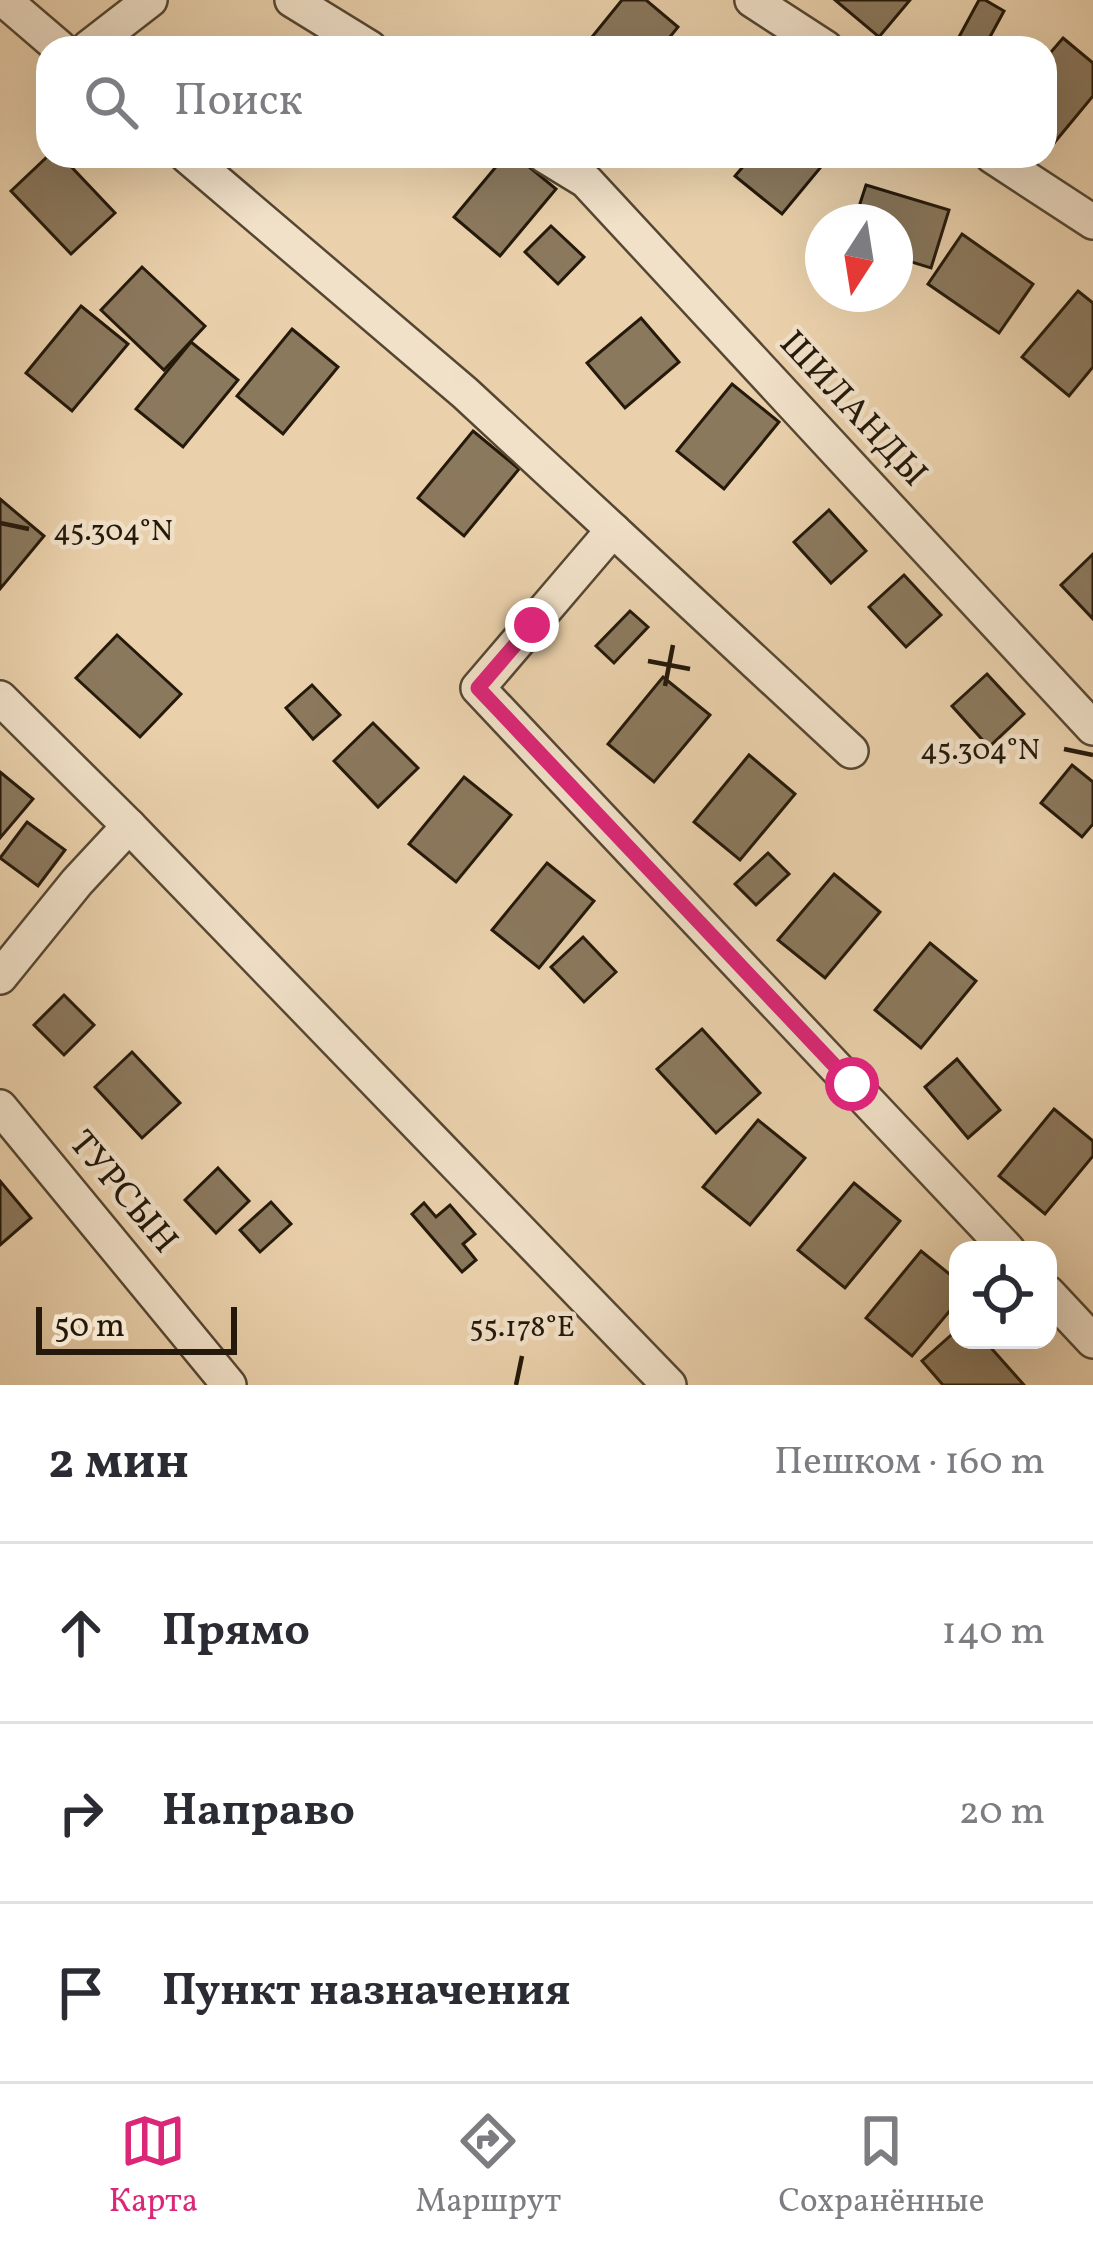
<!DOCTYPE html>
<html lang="ru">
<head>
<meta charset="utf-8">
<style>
  :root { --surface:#fff; --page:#f2f2f3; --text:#2b2b33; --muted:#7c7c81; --line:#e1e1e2; --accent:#db2777 }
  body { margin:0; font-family:Vollkorn,serif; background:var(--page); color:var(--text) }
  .controls { position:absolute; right:36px; bottom:36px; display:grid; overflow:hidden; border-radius:24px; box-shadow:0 12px 48px #0002 }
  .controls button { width:108px; height:108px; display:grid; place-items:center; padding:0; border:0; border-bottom:3px solid var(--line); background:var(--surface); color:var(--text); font:60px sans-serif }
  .compass { position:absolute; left:805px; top:204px; width:108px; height:108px; border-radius:50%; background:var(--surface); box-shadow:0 12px 48px #0002; rotate:192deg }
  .scale { position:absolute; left:36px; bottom:30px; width:201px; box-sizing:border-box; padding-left:12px; border:6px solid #24190a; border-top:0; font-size:33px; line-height:42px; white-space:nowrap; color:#24190a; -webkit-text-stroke:9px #f1e1c9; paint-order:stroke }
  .stop { position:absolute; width:36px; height:36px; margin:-27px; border:9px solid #db2777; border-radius:50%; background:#fff }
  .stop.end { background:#db2777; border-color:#fff; box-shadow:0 3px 12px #0008 }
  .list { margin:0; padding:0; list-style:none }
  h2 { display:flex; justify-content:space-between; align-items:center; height:156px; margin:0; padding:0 48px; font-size:51px }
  h2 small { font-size:39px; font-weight:400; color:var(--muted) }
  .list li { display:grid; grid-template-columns:78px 1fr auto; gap:36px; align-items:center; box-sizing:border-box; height:180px; padding:0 48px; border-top:3px solid var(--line) }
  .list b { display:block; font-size:45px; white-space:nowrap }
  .list em { font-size:39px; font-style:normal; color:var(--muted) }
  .icon { flex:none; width:66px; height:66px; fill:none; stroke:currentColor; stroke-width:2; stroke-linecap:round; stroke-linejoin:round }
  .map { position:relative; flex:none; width:1093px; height:1385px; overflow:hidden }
  .search { position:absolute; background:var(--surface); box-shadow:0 12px 48px #0002; left:36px; right:36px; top:36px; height:132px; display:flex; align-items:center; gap:30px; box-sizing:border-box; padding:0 42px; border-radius:36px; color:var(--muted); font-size:45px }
  .sheet { height:696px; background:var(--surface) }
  nav { display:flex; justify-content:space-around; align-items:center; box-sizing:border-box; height:168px; border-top:3px solid var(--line); background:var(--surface); font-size:33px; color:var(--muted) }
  nav a { display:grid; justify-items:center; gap:6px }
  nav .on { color:var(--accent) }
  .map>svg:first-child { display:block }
</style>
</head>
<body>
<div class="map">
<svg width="1093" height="1385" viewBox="0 0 1093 1385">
  <rect width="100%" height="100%" fill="#ead1ac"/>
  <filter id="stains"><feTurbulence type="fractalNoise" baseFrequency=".00167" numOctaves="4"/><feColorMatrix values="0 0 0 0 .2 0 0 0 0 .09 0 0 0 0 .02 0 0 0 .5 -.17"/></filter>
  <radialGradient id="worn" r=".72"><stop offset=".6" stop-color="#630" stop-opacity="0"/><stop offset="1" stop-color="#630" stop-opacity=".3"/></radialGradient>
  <g fill="#8b795e" stroke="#24190a" stroke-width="3">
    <polygon points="622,0 646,0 678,27 661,48 583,48"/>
    <polygon points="835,0 910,0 879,37"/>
    <polygon points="979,0 985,0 1004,11 984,48 953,48"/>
    <polygon points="1063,38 1093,63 1093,96 1054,143 1045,135 1045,59"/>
    <polygon points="48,156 61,156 115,213 71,254 11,191"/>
    <polygon points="505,156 516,156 556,189 500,256 454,217"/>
    <polygon points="752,156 830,156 782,214 735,176"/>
    <polygon points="866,185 949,210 931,268 895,257 895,222 854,222"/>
    <polygon points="551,226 584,257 558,284 525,252"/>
    <polygon points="962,234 1033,284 999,333 928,284"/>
    <polygon points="142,267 205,326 164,370 101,310"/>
    <polygon points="1078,291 1093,303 1093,367 1069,396 1022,357"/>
    <polygon points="81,306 128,344 72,411 26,373"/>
    <polygon points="641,318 679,362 625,408 587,363"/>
    <polygon points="292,329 338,367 283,434 237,396"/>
    <polygon points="191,342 238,380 183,447 136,409"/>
    <polygon points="732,384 779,422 724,489 677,451"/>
    <polygon points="473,431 519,469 464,536 418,498"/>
    <polygon points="0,499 44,536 0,589"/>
    <polygon points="829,510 866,551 831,583 794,542"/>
    <polygon points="1093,554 1093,619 1061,585"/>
    <polygon points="904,575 941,615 906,647 869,607"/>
    <polygon points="630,611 648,627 614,663 596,646"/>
    <polygon points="117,635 181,694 140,737 76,678"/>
    <polygon points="987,674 1024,714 989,747 952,706"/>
    <polygon points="663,677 710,715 654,782 608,744"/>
    <polygon points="312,685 340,715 313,739 286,708"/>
    <polygon points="373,723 418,768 378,807 334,761"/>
    <polygon points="749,755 795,794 740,860 694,822"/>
    <polygon points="1072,765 1093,782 1093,824 1082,837 1041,803"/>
    <polygon points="0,772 33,799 0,838"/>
    <polygon points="464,777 511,815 456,882 409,844"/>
    <polygon points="27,822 65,850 38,886 0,858"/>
    <polygon points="768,853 789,874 756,905 735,884"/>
    <polygon points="547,863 594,901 539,968 492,930"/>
    <polygon points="834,874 880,912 825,978 778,940"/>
    <polygon points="583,937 616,972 584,1002 551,967"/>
    <polygon points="930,943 976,981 921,1048 875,1010"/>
    <polygon points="64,995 94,1025 64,1055 34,1025"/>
    <polygon points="702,1029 760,1093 716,1133 657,1069"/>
    <polygon points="132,1052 180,1103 142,1138 95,1087"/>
    <polygon points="957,1059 1000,1110 968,1138 925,1087"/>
    <polygon points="1054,1109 1093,1141 1093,1156 1045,1214 999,1176"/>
    <polygon points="758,1120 805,1158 750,1225 703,1187"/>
    <polygon points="218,1168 249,1201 216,1233 185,1200"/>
    <polygon points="0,1181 31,1218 0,1245"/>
    <polygon points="854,1183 900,1221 845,1288 798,1250"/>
    <polygon points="271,1202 291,1224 260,1252 240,1230"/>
    <polygon points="424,1203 436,1217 450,1205 475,1234 463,1244 476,1260 462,1272 412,1214"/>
    <polygon points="921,1251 958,1281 958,1301 912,1356 866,1318"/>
    <polygon points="958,1329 958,1340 984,1340 1024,1385 943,1385 922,1361"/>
  </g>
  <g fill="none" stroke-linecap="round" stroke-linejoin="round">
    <defs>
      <g id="minor">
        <polyline points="4,0 60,48"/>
        <polyline points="292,0 370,48"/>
        <polyline points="752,0 826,48"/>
        <polyline points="88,48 150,0"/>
        <polyline points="187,156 465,393 613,530 478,688 1008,1250"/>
        <polyline points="545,156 586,181 1093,728"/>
        <polyline points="992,156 1093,222"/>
        <polyline points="613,530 851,751"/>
        <polyline points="0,698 129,826 77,882 0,977"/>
        <polyline points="129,826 669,1385"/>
        <polyline points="0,1107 229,1385"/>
        <polyline points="1048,1293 1093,1341"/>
      </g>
    </defs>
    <use href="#minor" stroke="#564732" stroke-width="38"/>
    <use href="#minor" stroke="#f1e1c9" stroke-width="33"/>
  </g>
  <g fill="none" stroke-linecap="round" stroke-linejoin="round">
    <polyline stroke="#db2777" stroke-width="15" points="532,625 478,688 852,1084"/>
  </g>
  <path fill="none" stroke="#24190a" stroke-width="4.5" d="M0,523L29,529M648,661L690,669M665,686L673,645M1064,749L1093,755M516,1385L522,1356"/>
  <g text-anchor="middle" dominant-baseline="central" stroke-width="9" stroke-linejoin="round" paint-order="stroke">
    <g font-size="36" fill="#24190a" stroke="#f1e1c9">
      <text transform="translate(852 410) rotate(47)">ШИЛАНДЫ</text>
      <text transform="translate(122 1193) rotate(50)">ТУРСЫН</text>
    </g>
  </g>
  <g font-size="30" text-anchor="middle" fill="#24190a" stroke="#f1e1c9" stroke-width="9" stroke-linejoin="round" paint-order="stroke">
    <text x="113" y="540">45.304°N</text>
    <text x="980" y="759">45.304°N</text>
    <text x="522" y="1336">55.178°E</text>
  </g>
  <rect width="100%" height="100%" filter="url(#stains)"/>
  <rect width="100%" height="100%" fill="url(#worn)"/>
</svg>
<div class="controls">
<button><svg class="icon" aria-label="locate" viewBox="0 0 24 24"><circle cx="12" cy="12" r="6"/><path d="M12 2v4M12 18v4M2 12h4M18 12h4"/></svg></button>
</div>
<svg class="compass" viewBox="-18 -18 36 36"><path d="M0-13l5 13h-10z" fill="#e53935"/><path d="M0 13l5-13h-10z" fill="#7c7c81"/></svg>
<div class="scale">50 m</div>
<div class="stop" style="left:852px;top:1084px"></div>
<div class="stop end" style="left:532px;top:625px"></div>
<div class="search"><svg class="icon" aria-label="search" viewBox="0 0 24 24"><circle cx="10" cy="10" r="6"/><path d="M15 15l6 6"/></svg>Поиск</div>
</div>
<section class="sheet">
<h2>2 мин<small>Пешком · 160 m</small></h2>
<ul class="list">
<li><svg class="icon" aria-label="ahead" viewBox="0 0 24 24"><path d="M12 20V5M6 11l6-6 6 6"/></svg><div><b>Прямо</b></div><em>140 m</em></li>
<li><svg class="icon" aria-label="right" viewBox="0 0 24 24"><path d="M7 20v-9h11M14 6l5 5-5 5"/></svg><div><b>Направо</b></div><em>20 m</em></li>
<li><svg class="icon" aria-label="arrive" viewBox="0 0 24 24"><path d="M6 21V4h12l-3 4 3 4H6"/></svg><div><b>Пункт назначения</b></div></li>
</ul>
</section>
<nav>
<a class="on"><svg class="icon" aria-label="map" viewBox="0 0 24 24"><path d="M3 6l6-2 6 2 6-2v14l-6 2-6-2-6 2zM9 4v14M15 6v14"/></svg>Карта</a>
<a><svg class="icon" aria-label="directions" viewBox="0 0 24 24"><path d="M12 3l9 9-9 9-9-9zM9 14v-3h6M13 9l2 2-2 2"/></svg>Маршрут</a>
<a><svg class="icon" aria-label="saved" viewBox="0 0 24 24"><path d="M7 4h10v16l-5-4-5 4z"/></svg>Сохранённые</a>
</nav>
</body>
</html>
